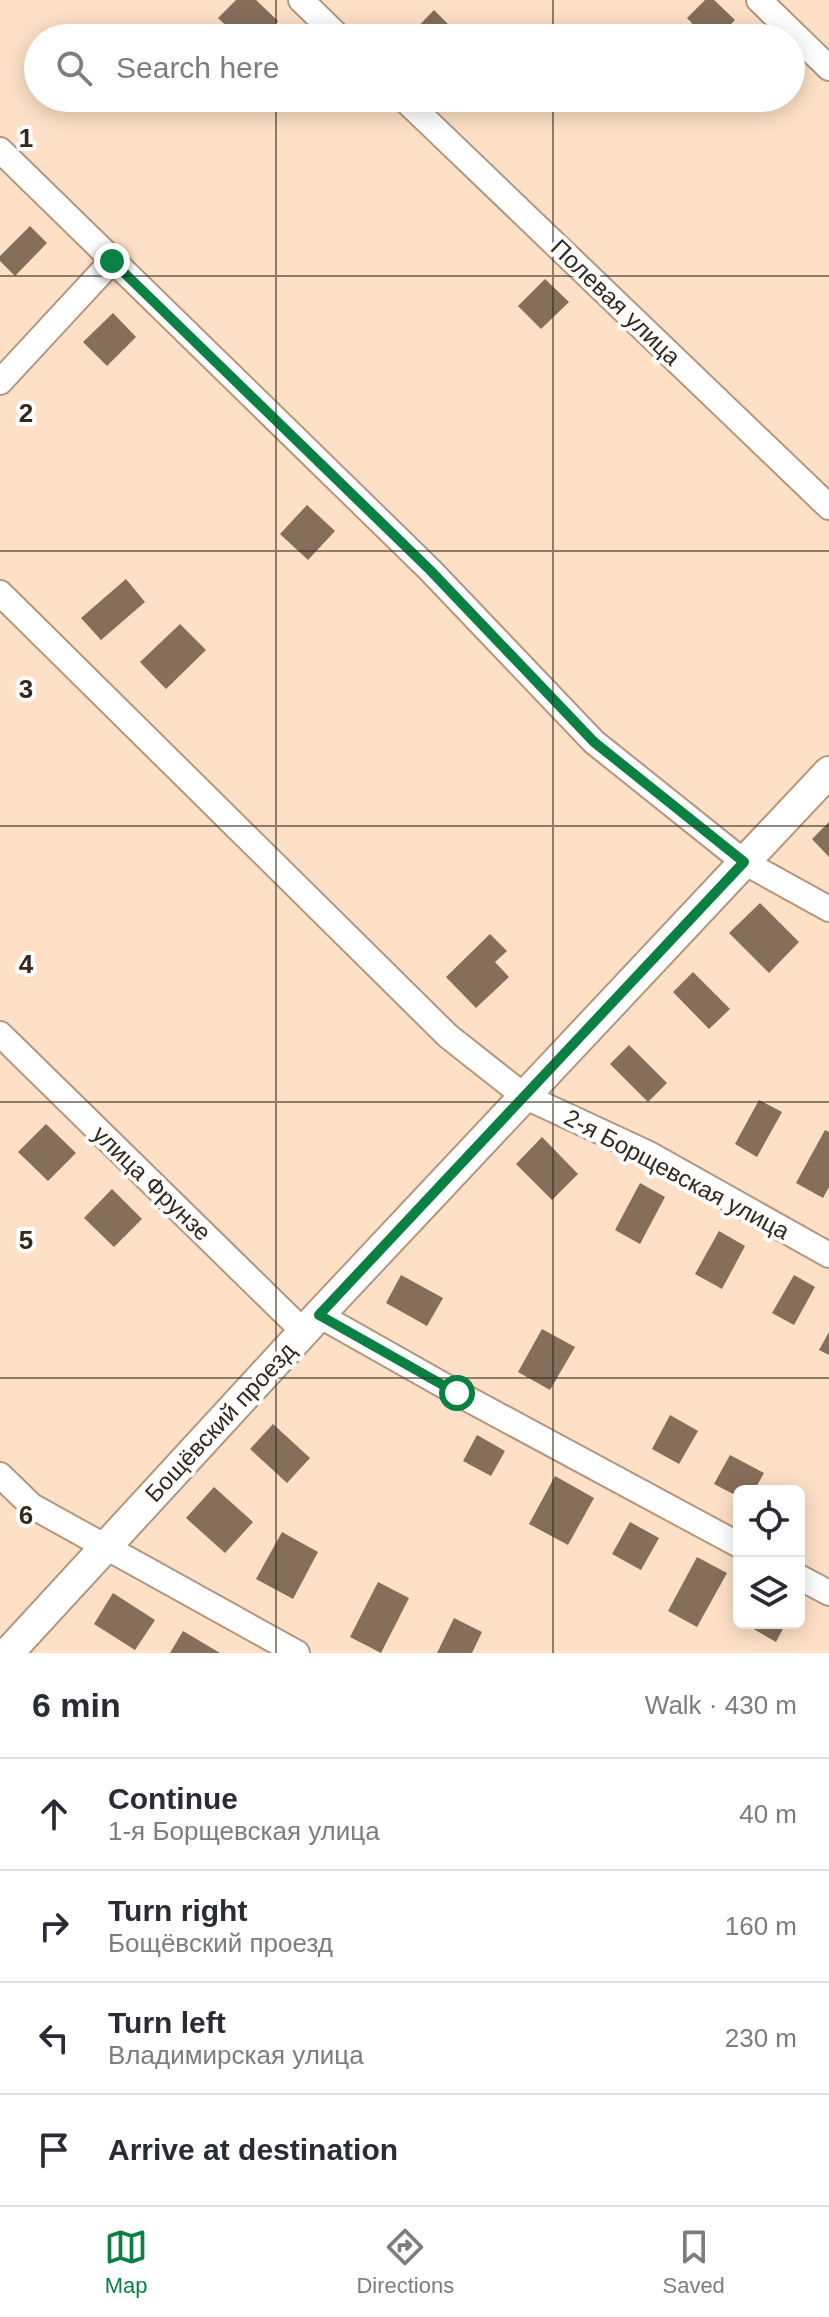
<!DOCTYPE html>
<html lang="en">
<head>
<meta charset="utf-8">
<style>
  :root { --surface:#fff; --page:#f7f7f7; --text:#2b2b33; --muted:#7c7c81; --line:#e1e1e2; --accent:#0b8043 }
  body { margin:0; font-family:Arial,sans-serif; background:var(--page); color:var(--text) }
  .controls { position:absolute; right:24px; bottom:24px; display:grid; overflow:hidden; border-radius:12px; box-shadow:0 4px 20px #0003 }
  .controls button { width:72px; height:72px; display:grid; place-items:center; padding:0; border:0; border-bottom:2px solid var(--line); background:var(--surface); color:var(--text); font:40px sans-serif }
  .stop { position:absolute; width:24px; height:24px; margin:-18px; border:6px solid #0b8043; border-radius:50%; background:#fff }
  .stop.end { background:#0b8043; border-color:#fff; box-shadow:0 2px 8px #0008 }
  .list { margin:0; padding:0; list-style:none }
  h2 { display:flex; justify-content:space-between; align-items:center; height:104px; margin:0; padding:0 32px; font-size:34px }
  h2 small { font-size:26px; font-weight:400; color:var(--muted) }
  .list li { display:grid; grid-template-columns:52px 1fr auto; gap:24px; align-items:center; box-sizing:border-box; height:112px; padding:0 32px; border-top:2px solid var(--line) }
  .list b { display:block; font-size:30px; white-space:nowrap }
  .list p { margin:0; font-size:26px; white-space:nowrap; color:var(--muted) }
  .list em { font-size:26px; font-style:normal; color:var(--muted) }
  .icon { flex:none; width:44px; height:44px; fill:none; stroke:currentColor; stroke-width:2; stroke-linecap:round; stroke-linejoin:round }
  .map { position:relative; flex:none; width:829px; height:1653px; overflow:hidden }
  .search { position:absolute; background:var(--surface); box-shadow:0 4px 20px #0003; left:24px; right:24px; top:24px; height:88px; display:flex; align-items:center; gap:20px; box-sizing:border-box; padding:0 28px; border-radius:44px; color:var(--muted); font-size:30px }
  .sheet { height:552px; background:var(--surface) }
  nav { display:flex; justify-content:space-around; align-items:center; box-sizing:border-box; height:112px; border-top:2px solid var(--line); background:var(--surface); font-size:22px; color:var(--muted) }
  nav a { display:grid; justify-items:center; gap:4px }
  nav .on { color:var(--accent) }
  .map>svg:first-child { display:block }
</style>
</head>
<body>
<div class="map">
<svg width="829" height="1653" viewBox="0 0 829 1653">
  <rect width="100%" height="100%" fill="#fde0c6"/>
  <g fill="#856e5a">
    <polygon points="236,0 256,0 278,21 262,38 239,38 218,18"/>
    <polygon points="705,0 714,0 735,20 718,38 678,38 692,23 687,18"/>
    <polygon points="434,10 462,38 407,38"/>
    <polygon points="30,226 47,243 15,276 0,261 0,256"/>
    <polygon points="545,279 569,302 541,329 518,306"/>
    <polygon points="113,313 136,337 107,366 83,342"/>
    <polygon points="307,505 335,531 308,560 280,534"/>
    <polygon points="126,579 145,602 101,640 81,618"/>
    <polygon points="180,624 206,650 166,689 140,662"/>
    <polygon points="829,822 829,857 812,839"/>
    <polygon points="760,903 799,942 769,973 729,933"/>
    <polygon points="490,934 507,951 495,962 509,977 476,1008 446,977"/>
    <polygon points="693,972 730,1009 709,1029 673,992"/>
    <polygon points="629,1045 667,1083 648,1102 610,1064"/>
    <polygon points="759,1100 782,1112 757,1157 735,1144"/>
    <polygon points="46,1124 76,1153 48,1181 18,1152"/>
    <polygon points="825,1130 829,1132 829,1187 823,1198 796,1183"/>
    <polygon points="542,1137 578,1174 552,1200 516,1164"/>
    <polygon points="640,1183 665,1197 640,1244 615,1230"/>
    <polygon points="112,1189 142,1219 114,1247 84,1218"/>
    <polygon points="719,1231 745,1246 722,1289 695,1274"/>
    <polygon points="401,1275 443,1298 427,1326 386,1303"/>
    <polygon points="794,1275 815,1287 794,1325 772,1313"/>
    <polygon points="542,1329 575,1347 550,1390 518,1372"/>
    <polygon points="829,1332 829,1355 819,1350"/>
    <polygon points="670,1415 698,1431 679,1464 652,1449"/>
    <polygon points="273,1424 310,1458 287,1483 250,1449"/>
    <polygon points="477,1435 505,1451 491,1476 463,1461"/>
    <polygon points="730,1455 764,1473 754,1491 739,1491 739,1497 714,1484"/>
    <polygon points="555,1476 594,1498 568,1545 529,1524"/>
    <polygon points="214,1487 253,1522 225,1553 186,1518"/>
    <polygon points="630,1522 659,1538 641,1570 612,1554"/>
    <polygon points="282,1532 318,1552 293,1599 256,1579"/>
    <polygon points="697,1557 727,1573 697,1627 668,1611"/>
    <polygon points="378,1582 409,1598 381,1653 350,1637"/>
    <polygon points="113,1593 155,1620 135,1650 94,1624"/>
    <polygon points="454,1618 482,1632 472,1653 437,1653"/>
    <polygon points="743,1623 786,1623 776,1642"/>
    <polygon points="183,1631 220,1653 170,1653"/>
  </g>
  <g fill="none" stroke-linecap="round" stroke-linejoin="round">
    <defs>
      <g id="minor">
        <polyline points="301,0 340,38"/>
        <polyline points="759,0 829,68"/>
        <polyline points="403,98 829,507"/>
        <polyline points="0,150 430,570 594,742 744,862 829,909"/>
        <polyline points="0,382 112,261"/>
        <polyline points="0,593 448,1036 524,1096 649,1154 829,1255"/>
        <polyline points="0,1034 304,1332"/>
        <polyline points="319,1315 457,1393 739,1545"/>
        <polyline points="0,1475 32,1506 297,1653"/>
        <polyline points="799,1577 829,1593"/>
      </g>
      <polyline id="tertiary" points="8,1653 319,1315 829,772"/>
    </defs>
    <use href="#minor" stroke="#b2977e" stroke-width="28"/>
    <use href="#tertiary" stroke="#b2977e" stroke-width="34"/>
    <use href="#minor" stroke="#fff" stroke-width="24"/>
    <use href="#tertiary" stroke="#fff" stroke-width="30"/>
  </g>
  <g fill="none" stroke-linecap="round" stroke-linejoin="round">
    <polyline stroke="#0b8043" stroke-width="10" points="112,261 430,570 594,742 744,862 319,1315 457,1393"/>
  </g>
  <path fill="none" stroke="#33291f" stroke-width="2" stroke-opacity="0.55" d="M276,0V38M553,0V38M276,98V1653M553,98V1653M0,276H829M0,551H829M0,826H829M0,1102H829M0,1378H829"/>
  <g text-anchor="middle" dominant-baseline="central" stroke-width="8" stroke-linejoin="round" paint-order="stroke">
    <g font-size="24" fill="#33291f" stroke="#fff">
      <text transform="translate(616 302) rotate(44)">Полевая улица</text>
      <text transform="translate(677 1174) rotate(28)">2-я Борщевская улица</text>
      <text transform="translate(152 1183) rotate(44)">улица Фрунзе</text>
      <text transform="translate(220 1422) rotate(-47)">Бощёвский проезд</text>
    </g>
  </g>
  <g font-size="26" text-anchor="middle" font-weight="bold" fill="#33291f" stroke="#fff" stroke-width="8" stroke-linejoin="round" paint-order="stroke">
    <text x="26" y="147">1</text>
    <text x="26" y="422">2</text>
    <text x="26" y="698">3</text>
    <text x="26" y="973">4</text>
    <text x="26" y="1249">5</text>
    <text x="26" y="1524">6</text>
  </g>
</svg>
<div class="controls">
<button><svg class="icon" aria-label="locate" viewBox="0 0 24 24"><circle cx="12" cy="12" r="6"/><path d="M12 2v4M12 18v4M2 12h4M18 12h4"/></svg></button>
<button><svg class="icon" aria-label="layers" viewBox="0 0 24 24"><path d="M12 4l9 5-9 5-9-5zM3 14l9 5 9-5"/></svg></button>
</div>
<div class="stop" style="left:457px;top:1393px"></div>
<div class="stop end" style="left:112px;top:261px"></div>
<div class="search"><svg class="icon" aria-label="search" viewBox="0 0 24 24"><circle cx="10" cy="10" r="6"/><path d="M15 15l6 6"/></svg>Search here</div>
</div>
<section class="sheet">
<h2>6 min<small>Walk · 430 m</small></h2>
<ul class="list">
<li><svg class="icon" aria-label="ahead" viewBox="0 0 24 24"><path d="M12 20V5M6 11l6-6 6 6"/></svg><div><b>Continue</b><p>1-я Борщевская улица</p></div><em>40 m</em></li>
<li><svg class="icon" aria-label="right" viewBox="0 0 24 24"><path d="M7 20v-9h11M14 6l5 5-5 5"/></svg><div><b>Turn right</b><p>Бощёвский проезд</p></div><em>160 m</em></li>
<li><svg class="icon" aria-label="left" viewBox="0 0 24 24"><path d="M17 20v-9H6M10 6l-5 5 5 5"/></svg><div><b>Turn left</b><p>Владимирская улица</p></div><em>230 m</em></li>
<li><svg class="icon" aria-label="arrive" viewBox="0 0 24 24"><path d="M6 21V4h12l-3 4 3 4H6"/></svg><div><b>Arrive at destination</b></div></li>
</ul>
</section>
<nav>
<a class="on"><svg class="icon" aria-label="map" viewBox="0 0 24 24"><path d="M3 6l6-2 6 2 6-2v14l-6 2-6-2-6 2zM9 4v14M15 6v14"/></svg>Map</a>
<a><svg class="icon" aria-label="directions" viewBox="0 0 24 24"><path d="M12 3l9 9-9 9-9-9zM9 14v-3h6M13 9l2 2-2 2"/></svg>Directions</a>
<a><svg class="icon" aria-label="saved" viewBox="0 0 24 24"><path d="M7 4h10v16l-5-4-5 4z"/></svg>Saved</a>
</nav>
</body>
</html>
